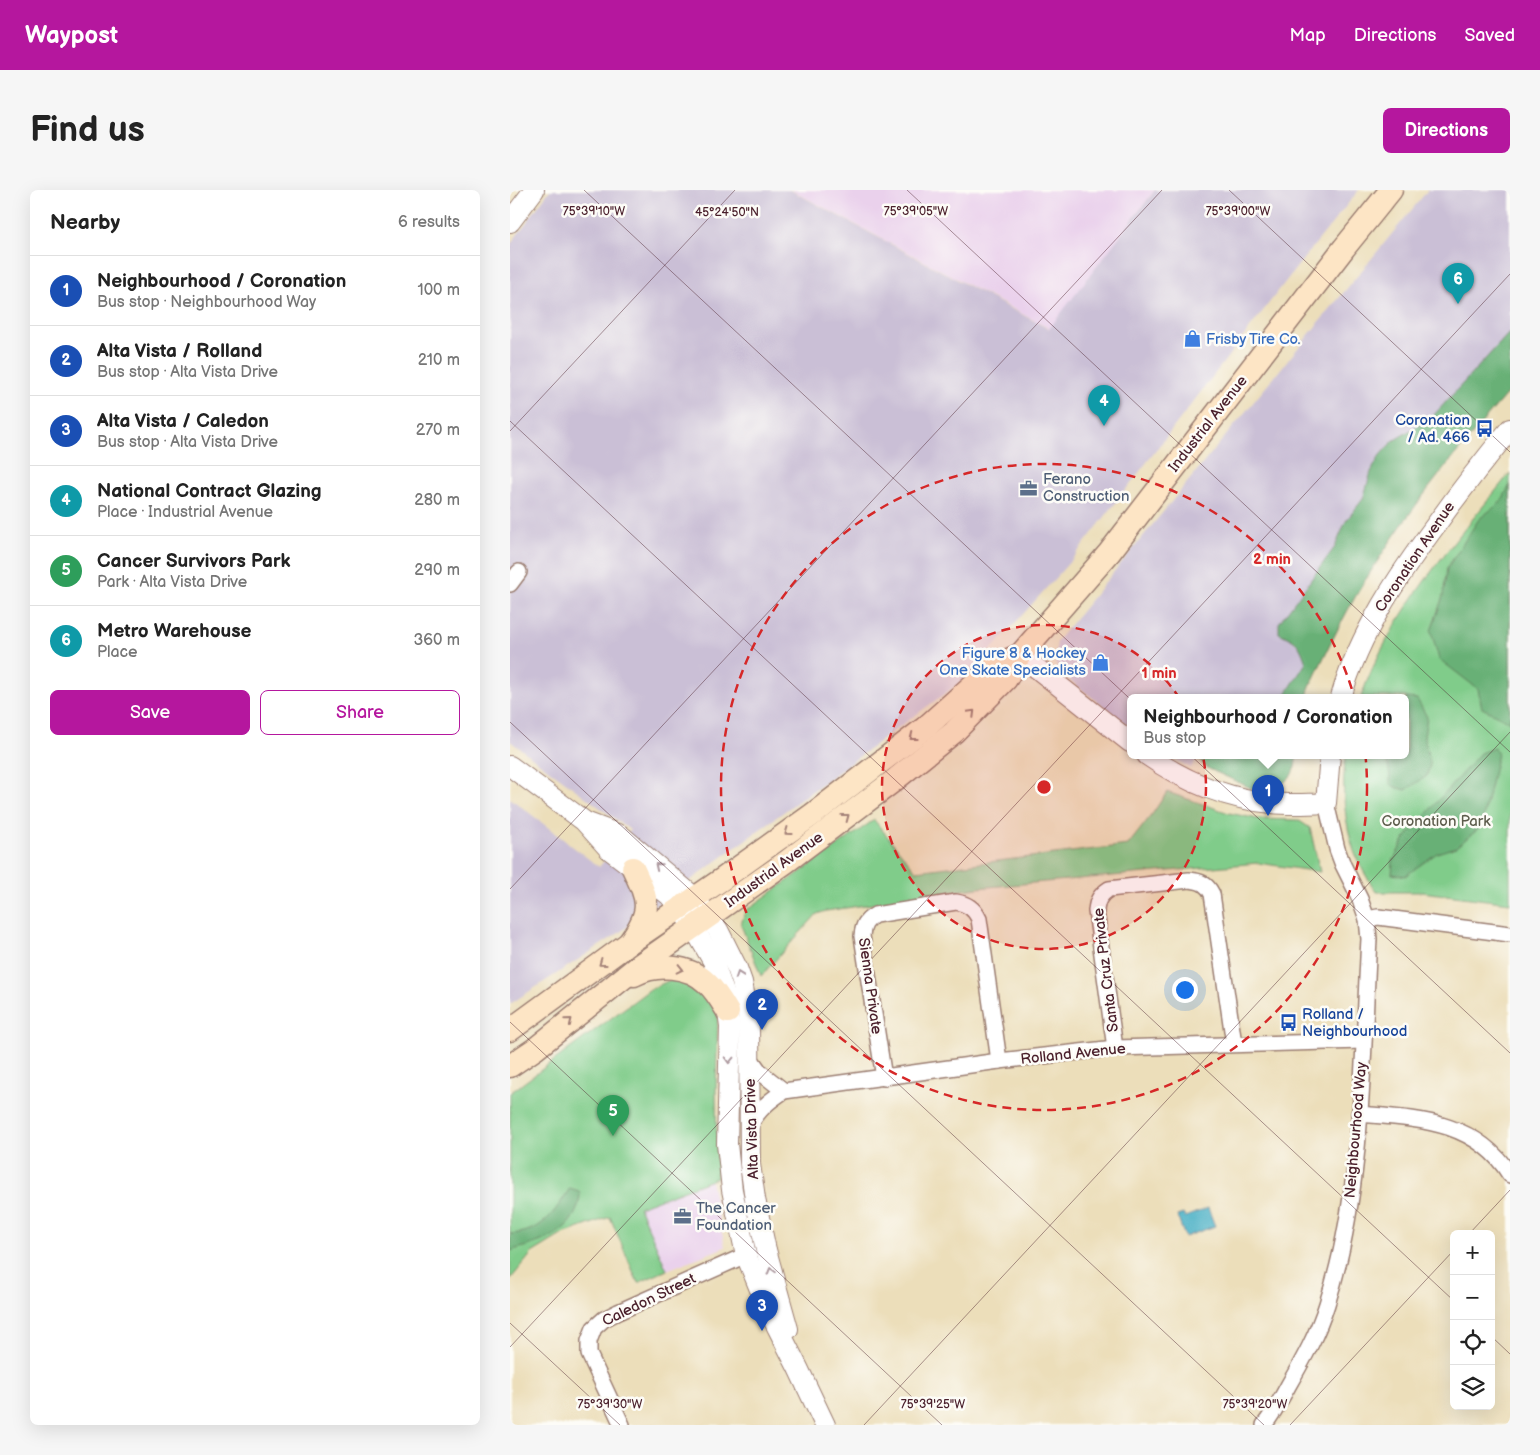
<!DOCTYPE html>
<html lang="en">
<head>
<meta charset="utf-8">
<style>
  :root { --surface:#fff; --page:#f6f6f6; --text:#222; --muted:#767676; --line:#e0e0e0; --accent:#b5179e }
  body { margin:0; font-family:"Balsamiq Sans",sans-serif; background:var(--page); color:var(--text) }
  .controls { position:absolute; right:15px; bottom:15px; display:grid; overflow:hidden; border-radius:8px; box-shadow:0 5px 20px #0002 }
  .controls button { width:45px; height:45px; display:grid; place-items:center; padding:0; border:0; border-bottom:1px solid var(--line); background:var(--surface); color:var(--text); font:25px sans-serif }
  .you { position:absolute; left:674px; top:799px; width:18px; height:18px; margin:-12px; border:4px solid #fff; border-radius:50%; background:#1a73e8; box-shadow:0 0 0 8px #1a73e833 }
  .badge { display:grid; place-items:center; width:32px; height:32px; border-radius:50%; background:var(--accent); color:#fff; font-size:16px; font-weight:700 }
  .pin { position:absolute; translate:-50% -41px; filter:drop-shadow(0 1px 2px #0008) }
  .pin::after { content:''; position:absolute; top:26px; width:18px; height:15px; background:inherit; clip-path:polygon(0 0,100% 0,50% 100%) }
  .popup { position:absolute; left:617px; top:504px; width:282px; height:65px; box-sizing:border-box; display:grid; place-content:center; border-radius:8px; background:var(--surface); filter:drop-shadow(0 1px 4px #0005); font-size:16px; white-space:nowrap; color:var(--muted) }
  .popup b { font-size:19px; color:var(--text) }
  .popup::after { content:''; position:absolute; left:50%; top:100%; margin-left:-10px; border:10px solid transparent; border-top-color:var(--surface) }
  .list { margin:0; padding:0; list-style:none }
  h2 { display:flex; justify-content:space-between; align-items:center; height:65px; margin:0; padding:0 20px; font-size:21px }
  h2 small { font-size:16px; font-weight:400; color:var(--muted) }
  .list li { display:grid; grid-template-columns:32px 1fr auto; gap:15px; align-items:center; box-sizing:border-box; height:70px; padding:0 20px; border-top:1px solid var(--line) }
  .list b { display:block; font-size:19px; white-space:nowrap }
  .list p { margin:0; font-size:16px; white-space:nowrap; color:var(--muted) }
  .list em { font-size:16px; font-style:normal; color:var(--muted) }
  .actions { display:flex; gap:10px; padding:15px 20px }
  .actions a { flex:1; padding:11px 0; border:1px solid var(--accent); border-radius:8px; text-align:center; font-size:18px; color:var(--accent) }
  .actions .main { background:var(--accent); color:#fff }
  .icon { flex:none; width:28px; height:28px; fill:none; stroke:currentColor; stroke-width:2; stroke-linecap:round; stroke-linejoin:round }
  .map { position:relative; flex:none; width:1000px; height:1235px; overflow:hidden; border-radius:8px }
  header { display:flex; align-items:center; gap:30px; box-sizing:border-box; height:70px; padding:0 25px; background:var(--accent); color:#fff }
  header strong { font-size:24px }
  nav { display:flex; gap:28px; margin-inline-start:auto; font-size:18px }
  .intro { display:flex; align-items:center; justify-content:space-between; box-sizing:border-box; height:120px; padding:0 30px }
  h1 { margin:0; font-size:35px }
  .button { padding:12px 22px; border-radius:8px; background:var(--accent); color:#fff; font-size:18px; font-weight:700 }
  main { display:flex; gap:30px; padding:0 30px }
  aside { flex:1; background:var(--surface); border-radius:8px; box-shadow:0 5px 20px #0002 }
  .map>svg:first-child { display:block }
</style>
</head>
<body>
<header>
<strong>Waypost</strong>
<nav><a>Map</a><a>Directions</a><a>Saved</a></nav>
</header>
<div class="intro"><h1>Find us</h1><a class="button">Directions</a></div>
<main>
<aside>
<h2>Nearby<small>6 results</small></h2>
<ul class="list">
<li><span class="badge" style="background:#1a4fb4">1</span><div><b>Neighbourhood / Coronation</b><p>Bus stop · Neighbourhood Way</p></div><em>100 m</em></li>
<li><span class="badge" style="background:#1a4fb4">2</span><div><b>Alta Vista / Rolland</b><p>Bus stop · Alta Vista Drive</p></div><em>210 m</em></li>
<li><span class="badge" style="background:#1a4fb4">3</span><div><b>Alta Vista / Caledon</b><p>Bus stop · Alta Vista Drive</p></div><em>270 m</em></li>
<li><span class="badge" style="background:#0f9aa8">4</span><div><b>National Contract Glazing</b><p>Place · Industrial Avenue</p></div><em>280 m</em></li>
<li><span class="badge" style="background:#2e9e5b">5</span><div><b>Cancer Survivors Park</b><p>Park · Alta Vista Drive</p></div><em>290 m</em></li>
<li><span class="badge" style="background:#0f9aa8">6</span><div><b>Metro Warehouse</b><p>Place</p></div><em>360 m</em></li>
</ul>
<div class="actions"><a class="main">Save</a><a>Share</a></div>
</aside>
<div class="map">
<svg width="1000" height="1235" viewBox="0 0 1000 1235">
  <rect width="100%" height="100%" fill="#fdfcf7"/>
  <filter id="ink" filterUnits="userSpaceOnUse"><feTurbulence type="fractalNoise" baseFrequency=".02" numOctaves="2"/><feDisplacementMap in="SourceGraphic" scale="10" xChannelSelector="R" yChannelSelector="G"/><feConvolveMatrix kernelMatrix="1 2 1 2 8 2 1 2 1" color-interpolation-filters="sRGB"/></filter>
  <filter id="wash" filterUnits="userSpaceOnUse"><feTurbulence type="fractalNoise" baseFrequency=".0096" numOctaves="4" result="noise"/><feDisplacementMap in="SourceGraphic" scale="20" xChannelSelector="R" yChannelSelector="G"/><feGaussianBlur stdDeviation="1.12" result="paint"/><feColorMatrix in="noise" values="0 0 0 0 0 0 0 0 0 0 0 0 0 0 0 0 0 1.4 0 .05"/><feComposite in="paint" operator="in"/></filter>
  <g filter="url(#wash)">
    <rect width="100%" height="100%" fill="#ecdeba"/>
    <g fill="#ead1ec">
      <polygon points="281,0 645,0 540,139"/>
      <polygon points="201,991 215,1057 157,1080 129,1017"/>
    </g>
    <g fill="#cabfd6">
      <polygon points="40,0 280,0 539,139 645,0 849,0 786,78 564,367 456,488 106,745 0,814 0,608 89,677 120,640 0,551 0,55"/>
      <polygon points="918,0 1000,0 1000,158 881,287 768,437 801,467 776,507 620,507 620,537 548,481 545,467 547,451"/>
      <polygon points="657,565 689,565 681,578"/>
    </g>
    <g fill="#80cc8a" stroke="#65765a">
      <path d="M1000,283V713L912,702H866C858,689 849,675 844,661C834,630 831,597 836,565H896V507H851C881,422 944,353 1000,283Z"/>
      <polygon points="657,602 719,623 748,629 788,630 800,638 810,682 748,673 467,698 316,721 307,724 251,786 231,735 235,721 364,630 406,681 618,655 643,623"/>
      <polygon points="162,789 181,789 208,823 206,900 207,988 129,1017 157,1080 128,1093 100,1027 53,1044 22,1063 0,1090 0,903 139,800"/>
    </g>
    <g fill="#68b076" stroke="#596850">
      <path d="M1000,142V200C952,255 904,313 865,375C839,414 819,456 799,499L797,507H774L796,473C789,453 788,452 769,443V433L825,357L836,331L853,309L861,282L870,265L883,251L922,227Z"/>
      <polygon points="1000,295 1000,532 972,518 968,499 929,469 921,441 933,406 937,378 969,329 991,312"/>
      <path d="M896,508L907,509L917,527L914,547L920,574L917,586L896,600C873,595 883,593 878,576C877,573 874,568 872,565H896Z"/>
      <polygon points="984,558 988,563 971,637 946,657 927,663 895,686 882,684 883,671 895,648 970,563"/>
      <polygon points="693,565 787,565 785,577 781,586 768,598 743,599 695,577 690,570"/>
      <path d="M60,998L69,1001C71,1007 69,1010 68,1016C59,1046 27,1053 0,1061V1044C33,1042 44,1023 60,998Z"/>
    </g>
    <polygon fill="#45aec4" stroke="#486678" points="698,1018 705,1036 675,1047 667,1026 673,1024 675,1027"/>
  </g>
  <g filter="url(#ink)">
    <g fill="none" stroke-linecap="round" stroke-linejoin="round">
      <defs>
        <g id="minor">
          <polyline points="0,394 9,382"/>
          <polyline points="857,729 868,727 1000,744"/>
          <path d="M605,858L586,721C587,710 590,705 599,699L679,690C691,691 697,694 702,704L724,854"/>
          <polyline points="240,868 250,882 274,901"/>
          <path d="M374,888L352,746C353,735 356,730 365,725L446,712C457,714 464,718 469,729L489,871"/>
          <path d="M849,924C907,929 966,930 1000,985"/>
          <path d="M240,935C249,919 259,911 274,901L489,871L605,858L853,851"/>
          <polyline points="112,1235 79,1164 79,1151 84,1138 94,1129 108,1122 236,1065"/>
          <path d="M754,1235C764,1223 771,1209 778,1196C793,1170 808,1143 817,1114C854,998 852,870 859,749L857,729L850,709L833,675L827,659L816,613"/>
        </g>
        <g id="tertiary">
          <polyline points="0,32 24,0"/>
          <polyline points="510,465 620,552"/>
          <path d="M831,507C850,442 888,386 928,332C951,300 975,269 1000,239"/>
          <path d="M637,565C674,591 717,609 762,613C780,615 798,614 816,613L820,565"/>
          <polyline points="0,576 74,631 99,659 159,705 170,718 184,738 203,771 216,808 220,837 217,954 222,1000 231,1042 236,1065 258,1119 288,1178 315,1235"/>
          <polyline points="78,633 110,645 185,708 208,740 227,778 232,792 239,830 240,974 245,1009 256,1060 278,1139"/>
        </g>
        <g id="secondary">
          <path d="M121,750C143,719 138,710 123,678"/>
          <path d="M124,785C146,773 179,775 197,793C206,801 212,812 218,822"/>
          <polyline points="0,840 119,753 214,688 302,625 415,538 483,477 510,465"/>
          <polyline points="0,876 25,859 127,777 276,672 382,592 444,542 496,489 510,465 599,363 834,58 881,0"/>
        </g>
      </defs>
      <use href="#minor" stroke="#9b7e72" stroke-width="18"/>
      <use href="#tertiary" stroke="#9b7e72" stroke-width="22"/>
      <use href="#secondary" stroke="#9b7e72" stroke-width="25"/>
      <use href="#minor" stroke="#fff" stroke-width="15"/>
      <use href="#tertiary" stroke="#fff" stroke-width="20"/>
      <use href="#secondary" stroke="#fde5c5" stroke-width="22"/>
    </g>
    <defs><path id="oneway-chevron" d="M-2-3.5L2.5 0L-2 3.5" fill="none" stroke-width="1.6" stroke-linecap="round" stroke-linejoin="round" transform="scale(1.25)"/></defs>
    <g stroke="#a48278">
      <use href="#oneway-chevron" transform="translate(462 523) rotate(-45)"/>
      <use href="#oneway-chevron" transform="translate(403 547) rotate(142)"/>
      <use href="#oneway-chevron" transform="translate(336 627) rotate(-37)"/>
      <use href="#oneway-chevron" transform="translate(278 642) rotate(144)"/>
      <use href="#oneway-chevron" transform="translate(92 773) rotate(144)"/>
      <use href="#oneway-chevron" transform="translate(170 779) rotate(13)"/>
      <use href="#oneway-chevron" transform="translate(59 831) rotate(-39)"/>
    </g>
    <g stroke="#ae9aa0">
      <use href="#oneway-chevron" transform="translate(148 676) rotate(-141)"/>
      <use href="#oneway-chevron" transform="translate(229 785) rotate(-109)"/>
      <use href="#oneway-chevron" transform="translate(219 870) rotate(92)"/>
      <use href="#oneway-chevron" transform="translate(261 1081) rotate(-106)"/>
    </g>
  </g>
  <path fill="none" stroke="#4a1f2b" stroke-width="1" stroke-opacity="0.45" d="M74,0L1000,863M397,0L1000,562M719,0L1000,262M0,231L944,1111M0,241L225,0M0,532L754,1235M0,699L652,0M0,832L432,1235M959,1044L1000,1000M0,1133L110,1235M981,1146L1000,1164M0,1157L1000,84M354,1235L1000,542M780,1235L944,1060"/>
  <circle cx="534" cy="597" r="162" fill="#d62828" fill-opacity=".12"/>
  <g fill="none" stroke="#d62828" stroke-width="2.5" stroke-dasharray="9 6">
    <circle cx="534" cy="597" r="162"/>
    <circle cx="534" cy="597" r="323"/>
  </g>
  <defs>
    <symbol id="shop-bare" viewBox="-9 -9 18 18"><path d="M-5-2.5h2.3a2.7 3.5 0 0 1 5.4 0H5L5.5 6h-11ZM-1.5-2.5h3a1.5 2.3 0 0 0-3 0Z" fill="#3f7fe0" stroke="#fdfcf7" stroke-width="2.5" paint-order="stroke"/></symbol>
    <symbol id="bus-bare" viewBox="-9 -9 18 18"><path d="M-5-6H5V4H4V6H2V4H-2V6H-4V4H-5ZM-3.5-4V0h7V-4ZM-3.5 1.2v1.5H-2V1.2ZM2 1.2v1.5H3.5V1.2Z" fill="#1a4fb4" stroke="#fdfcf7" stroke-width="2.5" paint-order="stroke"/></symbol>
    <symbol id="office-bare" viewBox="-9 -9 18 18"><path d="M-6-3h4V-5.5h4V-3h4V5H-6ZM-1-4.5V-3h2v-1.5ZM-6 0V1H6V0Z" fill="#5c6f8a" stroke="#fdfcf7" stroke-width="2.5" paint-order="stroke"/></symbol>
  </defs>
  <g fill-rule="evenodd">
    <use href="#shop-bare" x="670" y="136" width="25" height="25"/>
    <use href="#bus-bare" x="962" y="226" width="25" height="25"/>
    <use href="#office-bare" x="506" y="286" width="25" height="25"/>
    <use href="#shop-bare" x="578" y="460" width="25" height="25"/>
    <use href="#bus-bare" x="766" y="820" width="25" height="25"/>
    <use href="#office-bare" x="160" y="1014" width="25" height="25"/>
  </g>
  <g text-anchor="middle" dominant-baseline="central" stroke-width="5" stroke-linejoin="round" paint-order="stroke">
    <g font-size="15" fill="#366cbe" stroke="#fdfcf7" text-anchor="start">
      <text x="696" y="149">Frisby Tire Co.</text>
      <text x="576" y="463" text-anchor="end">Figure 8 &amp; Hockey<tspan x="576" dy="17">One Skate Specialists</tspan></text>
    </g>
    <g font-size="15" fill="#164399" stroke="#fdfcf7" text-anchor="end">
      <text x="960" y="230">Coronation<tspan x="960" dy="17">/ Ad. 466</tspan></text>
      <text x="792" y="824" text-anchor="start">Rolland /<tspan x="792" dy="17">Neighbourhood</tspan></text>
    </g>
    <g font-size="15" fill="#4a1f2b" stroke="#fdfcf7">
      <text transform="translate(698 234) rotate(-52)">Industrial Avenue</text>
      <text transform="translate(905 367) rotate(-56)">Coronation Avenue</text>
      <text transform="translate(264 680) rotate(-36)">Industrial Avenue</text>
      <text transform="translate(596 780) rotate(-97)">Santa Cruz Private</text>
      <text transform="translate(360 796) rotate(82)">Sienna Private</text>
      <text transform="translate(563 864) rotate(-6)">Rolland Avenue</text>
      <text transform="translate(242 939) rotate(-92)">Alta Vista Drive</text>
      <text transform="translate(846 940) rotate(-85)">Neighbourhood Way</text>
      <text transform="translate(139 1110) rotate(-26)">Caledon Street</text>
    </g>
    <g font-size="15" fill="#4e5e75" stroke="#fdfcf7" text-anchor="start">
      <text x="533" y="289">Ferano<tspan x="533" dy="17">Construction</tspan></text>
      <text x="186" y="1018">The Cancer<tspan x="186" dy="17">Foundation</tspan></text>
    </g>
    <g font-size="15" fill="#5d5c4c" stroke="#fdfcf7">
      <text x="926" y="631">Coronation Park</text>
    </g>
  </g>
  <g font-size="12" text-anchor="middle" fill="#4a1f2b" stroke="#fdfcf7" stroke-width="5" stroke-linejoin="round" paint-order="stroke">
    <text x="84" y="25">75°39'10"W</text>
    <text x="406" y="25">75°39'05"W</text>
    <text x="728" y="25">75°39'00"W</text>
    <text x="217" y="26">45°24'50"N</text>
    <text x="100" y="1218">75°39'30"W</text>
    <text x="423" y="1218">75°39'25"W</text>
    <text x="745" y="1218">75°39'20"W</text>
  </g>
  <circle cx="534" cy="597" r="8" fill="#d62828" stroke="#fdfcf7" stroke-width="2.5"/>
  <g font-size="15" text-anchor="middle" font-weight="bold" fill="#d62828" stroke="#fdfcf7" stroke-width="5" stroke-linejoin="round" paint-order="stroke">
    <text x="762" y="374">2 min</text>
    <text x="649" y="488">1 min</text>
  </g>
</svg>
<div class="controls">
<button>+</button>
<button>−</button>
<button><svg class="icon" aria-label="locate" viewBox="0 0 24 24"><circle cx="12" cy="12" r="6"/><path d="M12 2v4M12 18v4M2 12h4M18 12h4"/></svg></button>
<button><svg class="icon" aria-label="layers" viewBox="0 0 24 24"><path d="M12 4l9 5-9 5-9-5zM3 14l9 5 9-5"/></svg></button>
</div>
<div class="you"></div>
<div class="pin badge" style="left:758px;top:626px;background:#1a4fb4">1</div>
<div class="popup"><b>Neighbourhood / Coronation</b>Bus stop</div>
<div class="pin badge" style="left:252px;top:840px;background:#1a4fb4">2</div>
<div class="pin badge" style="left:252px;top:1141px;background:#1a4fb4">3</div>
<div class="pin badge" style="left:594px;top:236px;background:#0f9aa8">4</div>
<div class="pin badge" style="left:103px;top:946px;background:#2e9e5b">5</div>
<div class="pin badge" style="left:948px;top:114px;background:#0f9aa8">6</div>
</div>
</main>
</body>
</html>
